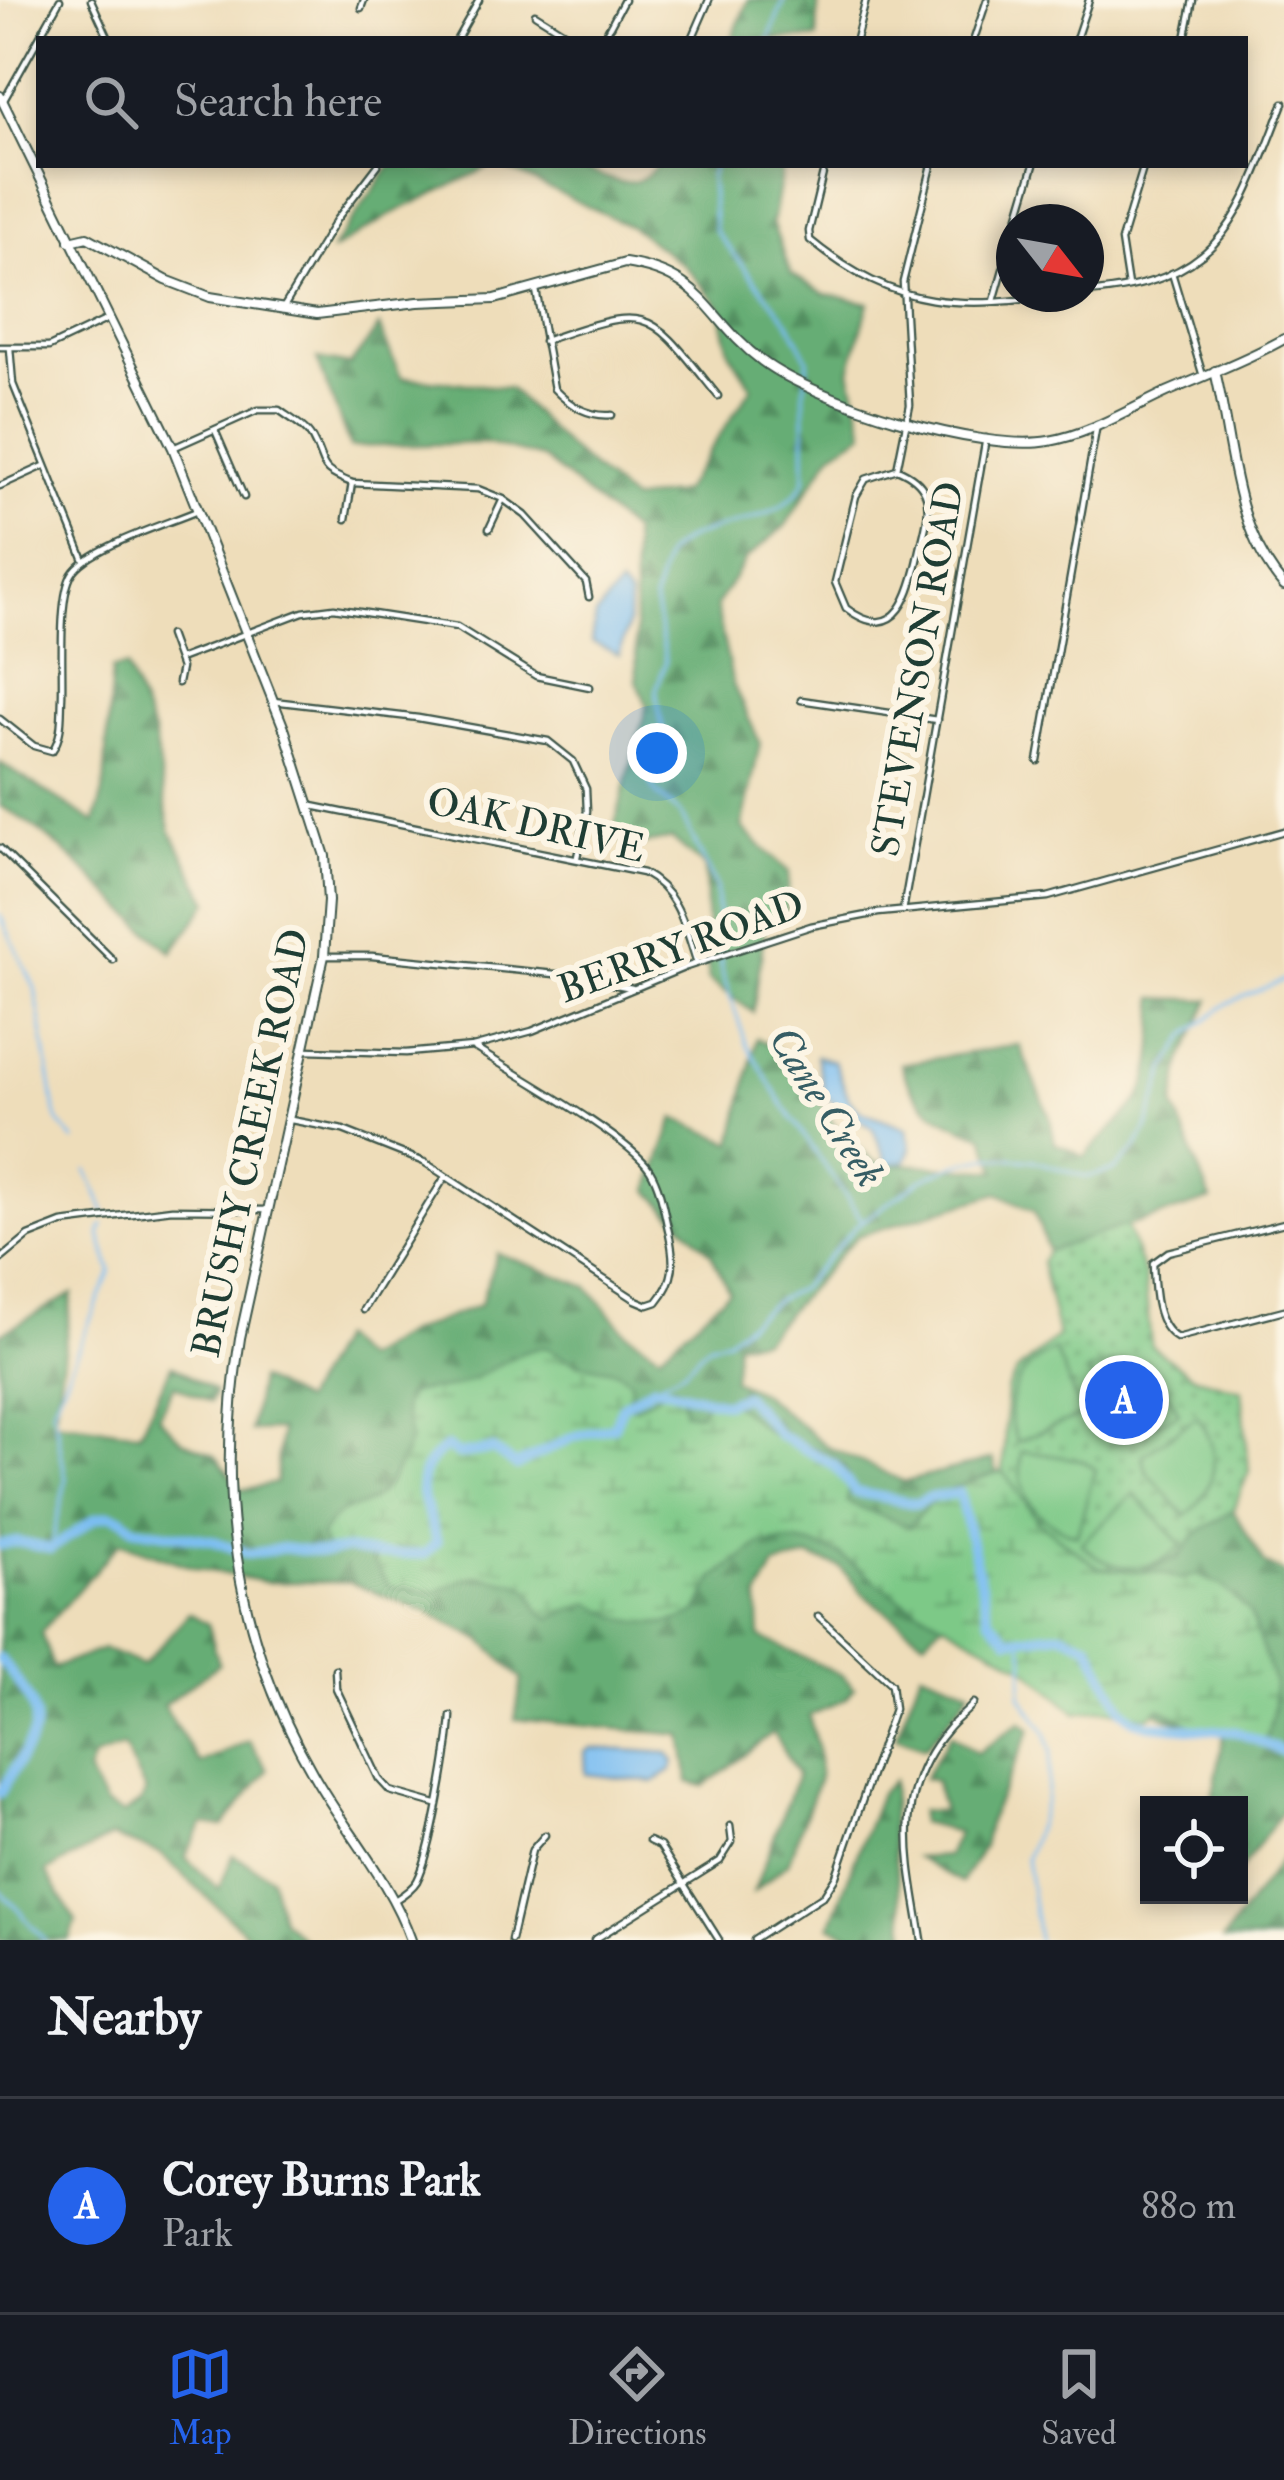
<!DOCTYPE html>
<html lang="en">
<head>
<meta charset="utf-8">
<style>
  :root { --surface:#171b24; --page:#242831; --text:#f1f3f6; --muted:#9ea1a6; --line:#363941; --accent:#2563eb }
  body { margin:0; font-family:"IM FELL Double Pica",serif; background:var(--page); color:var(--text) }
  .controls { position:absolute; right:36px; bottom:36px; display:grid; overflow:hidden; border-radius:0px; box-shadow:0 6px 18px #0003 }
  .controls button { width:108px; height:108px; display:grid; place-items:center; padding:0; border:0; border-bottom:3px solid var(--line); background:var(--surface); color:var(--text); font:60px sans-serif }
  .compass { position:absolute; left:996px; top:204px; width:108px; height:108px; border-radius:50%; background:var(--surface); box-shadow:0 6px 18px #0003; rotate:121deg }
  .you { position:absolute; left:657px; top:753px; width:42px; height:42px; margin:-30px; border:9px solid #fff; border-radius:50%; background:#1a73e8; box-shadow:0 0 0 18px #1a73e833 }
  .badge { display:grid; place-items:center; width:78px; height:78px; border-radius:50%; background:var(--accent); color:#fff; font-size:39px; font-weight:700 }
  .pin { position:absolute; translate:-50% -50%; border:6px solid #fff; box-shadow:0 3px 12px #0006 }
  .list { margin:0; padding:0; list-style:none }
  h2 { display:flex; justify-content:space-between; align-items:center; height:156px; margin:0; padding:0 48px; font-size:51px }
  h2 small { font-size:39px; font-weight:400; color:var(--muted) }
  .list li { display:grid; grid-template-columns:78px 1fr auto; gap:36px; align-items:center; box-sizing:border-box; height:216px; padding:0 48px; border-top:3px solid var(--line) }
  .list b { display:block; font-size:45px; white-space:nowrap }
  .list p { margin:0; font-size:39px; white-space:nowrap; color:var(--muted) }
  .list em { font-size:39px; font-style:normal; color:var(--muted) }
  .icon { flex:none; width:66px; height:66px; fill:none; stroke:currentColor; stroke-width:2; stroke-linecap:round; stroke-linejoin:round }
  .map { position:relative; flex:none; width:1284px; height:1940px; overflow:hidden }
  .search { position:absolute; background:var(--surface); box-shadow:0 6px 18px #0003; left:36px; right:36px; top:36px; height:132px; display:flex; align-items:center; gap:30px; box-sizing:border-box; padding:0 42px; border-radius:0px; color:var(--muted); font-size:45px }
  .sheet { height:372px; background:var(--surface) }
  nav { display:flex; justify-content:space-around; align-items:center; box-sizing:border-box; height:168px; border-top:3px solid var(--line); background:var(--surface); font-size:33px; color:var(--muted) }
  nav a { display:grid; justify-items:center; gap:6px }
  nav .on { color:var(--accent) }
  .map>svg:first-child { display:block }
</style>
</head>
<body>
<div class="map">
<svg width="1284" height="1940" viewBox="0 0 1284 1940">
  <defs>
    <pattern id="forest-firs" width="22" height="20" patternUnits="userSpaceOnUse" patternTransform="scale(3)"><rect width="22" height="20" fill="#66ad74"/><path d="M5 1l3.5 6h-7zM16 11l3.5 6h-7z" fill="#538e60"/></pattern>
    <pattern id="wetland-marsh" width="20" height="14" patternUnits="userSpaceOnUse" patternTransform="scale(3)"><rect width="20" height="14" fill="#7dc987"/><path d="M1 5h8M5 5V1M11 12h8M15 12V8" fill="none" stroke="#66a46f"/></pattern>
    <pattern id="park-dots" width="8" height="8" patternUnits="userSpaceOnUse" patternTransform="scale(3)"><rect width="8" height="8" fill="#7dc987"/><path d="M2 2h.1M6 6h.1" fill="none" stroke="#66a46f" stroke-width="1.8" stroke-linecap="round"/></pattern>
  </defs>
  <rect width="100%" height="100%" fill="#fcf5e5"/>
  <filter id="ink" filterUnits="userSpaceOnUse"><feTurbulence type="fractalNoise" baseFrequency=".00833" numOctaves="2"/><feDisplacementMap in="SourceGraphic" scale="24" xChannelSelector="R" yChannelSelector="G"/><feConvolveMatrix kernelMatrix="1 2 1 2 8 2 1 2 1" color-interpolation-filters="sRGB"/></filter>
  <filter id="wash" filterUnits="userSpaceOnUse"><feTurbulence type="fractalNoise" baseFrequency=".004" numOctaves="4" result="noise"/><feDisplacementMap in="SourceGraphic" scale="48" xChannelSelector="R" yChannelSelector="G"/><feGaussianBlur stdDeviation="2.7" result="paint"/><feColorMatrix in="noise" values="0 0 0 0 0 0 0 0 0 0 0 0 0 0 0 0 0 1.4 0 .05"/><feComposite in="paint" operator="in"/></filter>
  <g filter="url(#wash)">
    <rect width="100%" height="100%" fill="#eeddba"/>
    <g fill="url(#forest-firs)" stroke="#427554" stroke-width="3" fill-rule="evenodd">
      <polygon points="748,0 818,0 817,39 732,39"/>
      <polygon points="391,165 493,165 392,214 330,252"/>
      <path d="M499,165C522,165 546,162 568,165C601,169 628,202 657,165H783L772,223L791,274L825,294L869,303L850,370L865,432L832,453L785,526L746,559L716,606L733,685L760,743L742,828L789,872L786,921L766,920L753,1012L708,980L705,867L672,839L640,845L611,839L647,705L637,681L632,532L543,458L484,443L350,447L317,359L350,365L379,327L401,377L509,388L568,448L631,501L682,492L752,387L729,351L720,306L685,266L632,227Z"/>
      <path d="M126,667L153,733L170,830L209,902L172,952C114,905 66,840 0,806V763L95,823L104,788L112,669Z"/>
      <path d="M1155,998L1210,1000L1182,1061L1174,1105L1211,1200L1048,1251L1034,1211L998,1193L857,1236L763,1339L736,1342L733,1380L758,1391L828,1447L905,1482L993,1459L1006,1499L1049,1535L1110,1566L1178,1558L1195,1535L1233,1510L1264,1563L1284,1574V1808L1239,1872V1805H1211L1224,1735L1167,1718L959,1607L924,1640L863,1594L840,1567L809,1557L775,1566L758,1598L760,1637L843,1676L854,1688L846,1699L809,1716L817,1747L819,1777L788,1863L754,1891L797,1775L773,1732L704,1786L689,1782L682,1735L515,1719L522,1679L483,1641L427,1612L350,1582H265L195,1568L120,1542L41,1632L53,1668L103,1649L143,1665L189,1613L208,1624L219,1664L163,1705L200,1764L249,1741L268,1770L223,1826L203,1824L185,1857L219,1889L233,1855L271,1877L281,1919L304,1940H253L160,1853L111,1837L46,1872L76,1922L70,1940H0V1334L72,1294L54,1421L140,1432L172,1365L215,1392L210,1402L174,1385L158,1416L181,1440L215,1455L241,1490L276,1483L280,1430L250,1431L259,1379L302,1402L338,1338L362,1360L405,1334L480,1305L497,1253L588,1287L625,1331L660,1354L729,1291L711,1253L649,1190L675,1118L733,1143L757,1038L792,1058L835,1126L875,1162L997,1171L984,1136C943,1121 914,1108 901,1064L1019,1045L1049,1115L1055,1143L1085,1157C1101,1137 1123,1121 1138,1101C1154,1080 1157,1024 1155,998ZM123,1747L146,1792L141,1802L124,1814L105,1805L87,1773L93,1758Z"/>
      <path d="M921,1671L970,1689C959,1711 940,1727 925,1748L896,1737Z"/>
      <polygon points="1021,1722 1031,1729 989,1819 983,1847 961,1883 917,1858 947,1856 958,1832 920,1823 920,1811 943,1811 935,1781 924,1778 951,1734 977,1753"/>
      <polygon points="893,1781 891,1832 907,1940 861,1940 830,1926 880,1793"/>
      <polygon points="1284,1855 1284,1940 1223,1940"/>
    </g>
    <path fill="url(#wetland-marsh)" stroke="#4e835e" stroke-width="3" d="M545,1347L577,1363L618,1371L630,1379L631,1391L624,1405L635,1407L673,1385L682,1392L684,1412L698,1414L711,1396C739,1400 752,1423 775,1436C796,1448 826,1443 843,1465C851,1476 849,1489 847,1502L909,1527C938,1489 959,1485 1003,1471L1040,1523L1099,1568L1161,1573L1179,1579L1197,1575L1221,1585L1250,1613L1274,1683V1708L1265,1743L1238,1732L1198,1728L1160,1708L1149,1717L1103,1709L1077,1713L1025,1667L899,1598L839,1554L816,1546L796,1542L760,1544L713,1580L698,1612C664,1633 623,1623 591,1603L550,1618L539,1611L531,1591L519,1584L480,1576L464,1579L437,1592L390,1587L365,1551L325,1548L321,1536C345,1497 349,1517 375,1498C391,1487 403,1456 410,1439L403,1408L409,1394C423,1389 433,1390 447,1388C482,1381 508,1351 545,1347Z"/>
    <polygon fill="url(#park-dots)" stroke="#4e835e" stroke-width="3" points="1126,1225 1144,1275 1151,1346 1193,1376 1242,1390 1249,1471 1233,1510 1195,1535 1178,1557 1140,1572 1099,1568 1040,1523 1003,1471 1007,1390 1017,1372 1058,1336 1041,1262 1048,1251"/>
    <g fill="#7dc987" stroke="#4e835e" stroke-width="3">
      <path d="M1055,1350L1082,1415L1017,1442C1000,1403 1016,1367 1055,1350Z"/>
      <path d="M1112,1364C1147,1371 1164,1381 1179,1413L1117,1442L1107,1430L1089,1371Z"/>
      <path d="M1197,1416C1223,1452 1218,1487 1186,1516L1147,1472L1142,1456Z"/>
      <path d="M1022,1451L1082,1460L1095,1469L1077,1535C1036,1521 1014,1496 1022,1451Z"/>
      <path d="M1134,1494L1182,1545C1150,1576 1111,1574 1081,1543Z"/>
    </g>
    <g fill="#7cbef2" stroke="#4e7e93" stroke-width="3">
      <polygon points="619,586 629,597 628,624 619,655 592,642 596,616"/>
      <polygon points="816,1056 834,1061 849,1099 861,1111 907,1128 911,1148 906,1161 888,1164 872,1127 826,1097"/>
      <polygon points="591,1748 668,1753 674,1761 672,1770 653,1782 586,1774 585,1752"/>
    </g>
    <g fill="none" stroke-linecap="round" stroke-linejoin="round">
      <g stroke="#7cbef2" stroke-width="3">
        <polyline points="769,39 784,0"/>
        <path d="M714,165L710,177L715,231L788,321L808,359L804,394L805,480C780,532 702,516 666,555L654,599L666,662L656,690L663,732L661,745L648,768L649,778L656,793L681,814L716,886L722,973L746,1043L782,1103L862,1220"/>
        <polyline points="0,915 35,988 55,1109 59,1123 75,1141"/>
        <polyline points="87,1170 105,1212"/>
        <polyline points="654,1386 684,1370 708,1345 727,1339 775,1301 800,1288 857,1225 921,1180 956,1164 990,1157 1032,1160 1087,1177 1115,1170 1137,1147 1147,1129 1167,1067 1187,1035 1228,1003 1284,980"/>
        <polyline points="51,1549 66,1480 53,1408 111,1271 100,1235 103,1225"/>
        <polyline points="1020,1636 1025,1658 1021,1696 1046,1732 1051,1751 1046,1800 1026,1858 1038,1940"/>
        <polyline points="0,1890 45,1940"/>
      </g>
      <g stroke="#7cbef2" stroke-width="10">
        <path d="M0,1545L17,1542L51,1549L96,1518L110,1515L124,1519L134,1528L211,1540L249,1554L283,1548L321,1553L348,1550L380,1555L425,1554L437,1542C426,1500 404,1478 446,1447L458,1455L493,1450L516,1466L573,1437L614,1426L623,1405L654,1386L725,1403L744,1395L779,1435L834,1465L855,1492L917,1504L927,1498L959,1493L989,1618L1009,1639L1061,1633L1089,1644L1122,1709L1133,1719L1149,1725L1237,1732L1284,1752"/>
        <path d="M0,1659C54,1726 39,1724 0,1793"/>
      </g>
    </g>
  </g>
  <g filter="url(#ink)">
    <g fill="none" stroke-linecap="round" stroke-linejoin="round">
      <defs>
        <g id="street">
          <polyline points="91,0 109,39"/>
          <polyline points="361,8 364,0"/>
          <polyline points="535,14 575,39"/>
          <polyline points="457,39 479,0"/>
          <polyline points="603,39 624,0"/>
          <polyline points="692,39 709,0"/>
          <polyline points="856,39 866,0"/>
          <polyline points="974,39 987,0"/>
          <polyline points="1076,39 1089,0"/>
          <polyline points="1185,39 1193,0"/>
          <polyline points="4,100 60,0"/>
          <path d="M825,165L809,231L810,240C896,311 963,309 1068,294"/>
          <polyline points="1017,222 1034,165"/>
          <polyline points="1172,273 1203,376"/>
          <polyline points="1128,286 1121,241 1144,165"/>
          <path d="M536,290L554,389C570,406 589,417 612,415"/>
          <path d="M1086,293C1226,282 1239,216 1284,103"/>
          <polyline points="994,301 1014,231"/>
          <polyline points="282,310 336,220 378,165"/>
          <path d="M544,341C652,303 648,309 718,396"/>
          <polyline points="0,347 49,347 108,319"/>
          <polyline points="10,348 13,384 84,560"/>
          <polyline points="215,430 244,497"/>
          <path d="M173,448L258,410H279C290,418 305,426 312,438C328,467 315,468 352,483L478,489L503,499L525,515L586,582L589,597"/>
          <path d="M897,469L866,479L856,496L835,582L846,608C898,648 912,590 920,550C924,533 932,510 925,493C920,481 909,474 897,469L910,405L903,282L932,165"/>
          <polyline points="0,486 44,466"/>
          <polyline points="346,519 352,483"/>
          <polyline points="489,529 503,499"/>
          <polyline points="169,635 181,668 178,683"/>
          <polyline points="179,659 303,612 334,608 457,627 536,676 590,687"/>
          <polyline points="801,700 937,720"/>
          <polyline points="273,701 418,718 548,741 573,761 586,789 587,811 577,857"/>
          <path d="M0,719L34,746L52,751C63,736 61,715 62,696C63,667 58,598 72,574C88,547 167,524 197,511"/>
          <polyline points="1038,761 1097,424"/>
          <path d="M312,806L643,873C679,892 685,927 697,963"/>
          <polyline points="0,848 113,960"/>
          <polyline points="903,911 986,438"/>
          <polyline points="324,956 372,956 565,975 632,988"/>
          <polyline points="306,1050 406,1053 473,1047 532,1031 686,967 811,926 878,913 1048,897 1284,831"/>
          <path d="M291,1120L343,1130L424,1162L636,1300L648,1305L657,1302C676,1279 675,1261 669,1233C664,1212 661,1188 650,1170C629,1137 512,1072 473,1047"/>
          <path d="M1284,1223L1168,1252L1153,1263C1154,1287 1154,1325 1177,1338L1284,1310"/>
          <polyline points="0,1260 29,1236 62,1223 172,1209 269,1210"/>
          <polyline points="363,1310 445,1177"/>
          <polyline points="335,1669 336,1688 379,1779 390,1791 436,1804"/>
          <polyline points="649,1841 660,1846 719,1940"/>
          <path d="M395,1900C403,1895 412,1889 417,1881C432,1852 449,1750 451,1716"/>
          <polyline points="511,1940 532,1850 545,1835"/>
          <polyline points="594,1940 720,1861 732,1842 730,1826"/>
          <polyline points="754,1940 824,1895 836,1876 894,1709 891,1684 818,1616"/>
          <path d="M922,1940C910,1863 890,1796 947,1730C955,1720 966,1713 974,1703"/>
        </g>
        <g id="secondary">
          <path d="M0,96L173,448L285,731L325,856L328,901L324,956L240,1338C215,1491 235,1639 313,1774C345,1831 389,1878 411,1940"/>
          <path d="M70,241L87,237L166,280L210,297L317,314L418,302L495,299L625,263C706,275 706,319 762,361C817,402 981,453 1049,441C1090,434 1130,409 1167,392C1206,375 1247,360 1284,339"/>
          <path d="M1215,371C1233,445 1232,526 1284,586"/>
        </g>
      </defs>
      <use href="#street" stroke="#3e5548" stroke-width="9"/>
      <use href="#secondary" stroke="#3e5548" stroke-width="12"/>
      <use href="#street" stroke="#fff" stroke-width="4.5"/>
      <use href="#secondary" stroke="#fff" stroke-width="8"/>
    </g>
  </g>
  <g text-anchor="middle" dominant-baseline="central" stroke-width="12" stroke-linejoin="round" paint-order="stroke">
    <g font-size="39" fill="#1f3d34" stroke="#fcf5e5">
      <text transform="translate(918 669) rotate(-80)">STEVENSON ROAD</text>
      <text transform="translate(536 825) rotate(13)">OAK DRIVE</text>
      <text transform="translate(681 947) rotate(-20)">BERRY ROAD</text>
      <text transform="translate(251 1143) rotate(-78)">BRUSHY CREEK ROAD</text>
    </g>
    <g font-size="42" font-style="italic" fill="#365d64" stroke="#fcf5e5">
      <text transform="translate(826 1107) rotate(58)">Cane Creek</text>
    </g>
  </g>
</svg>
<div class="controls">
<button><svg class="icon" aria-label="locate" viewBox="0 0 24 24"><circle cx="12" cy="12" r="6"/><path d="M12 2v4M12 18v4M2 12h4M18 12h4"/></svg></button>
</div>
<svg class="compass" viewBox="-18 -18 36 36"><path d="M0-13l5 13h-10z" fill="#e53935"/><path d="M0 13l5-13h-10z" fill="#9ea1a6"/></svg>
<div class="you"></div>
<div class="pin badge" style="left:1124px;top:1400px">A</div>
<div class="search"><svg class="icon" aria-label="search" viewBox="0 0 24 24"><circle cx="10" cy="10" r="6"/><path d="M15 15l6 6"/></svg>Search here</div>
</div>
<section class="sheet">
<h2>Nearby<small></small></h2>
<ul class="list">
<li><span class="badge">A</span><div><b>Corey Burns Park</b><p>Park</p></div><em>880 m</em></li>
</ul>
</section>
<nav>
<a class="on"><svg class="icon" aria-label="map" viewBox="0 0 24 24"><path d="M3 6l6-2 6 2 6-2v14l-6 2-6-2-6 2zM9 4v14M15 6v14"/></svg>Map</a>
<a><svg class="icon" aria-label="directions" viewBox="0 0 24 24"><path d="M12 3l9 9-9 9-9-9zM9 14v-3h6M13 9l2 2-2 2"/></svg>Directions</a>
<a><svg class="icon" aria-label="saved" viewBox="0 0 24 24"><path d="M7 4h10v16l-5-4-5 4z"/></svg>Saved</a>
</nav>
</body>
</html>
